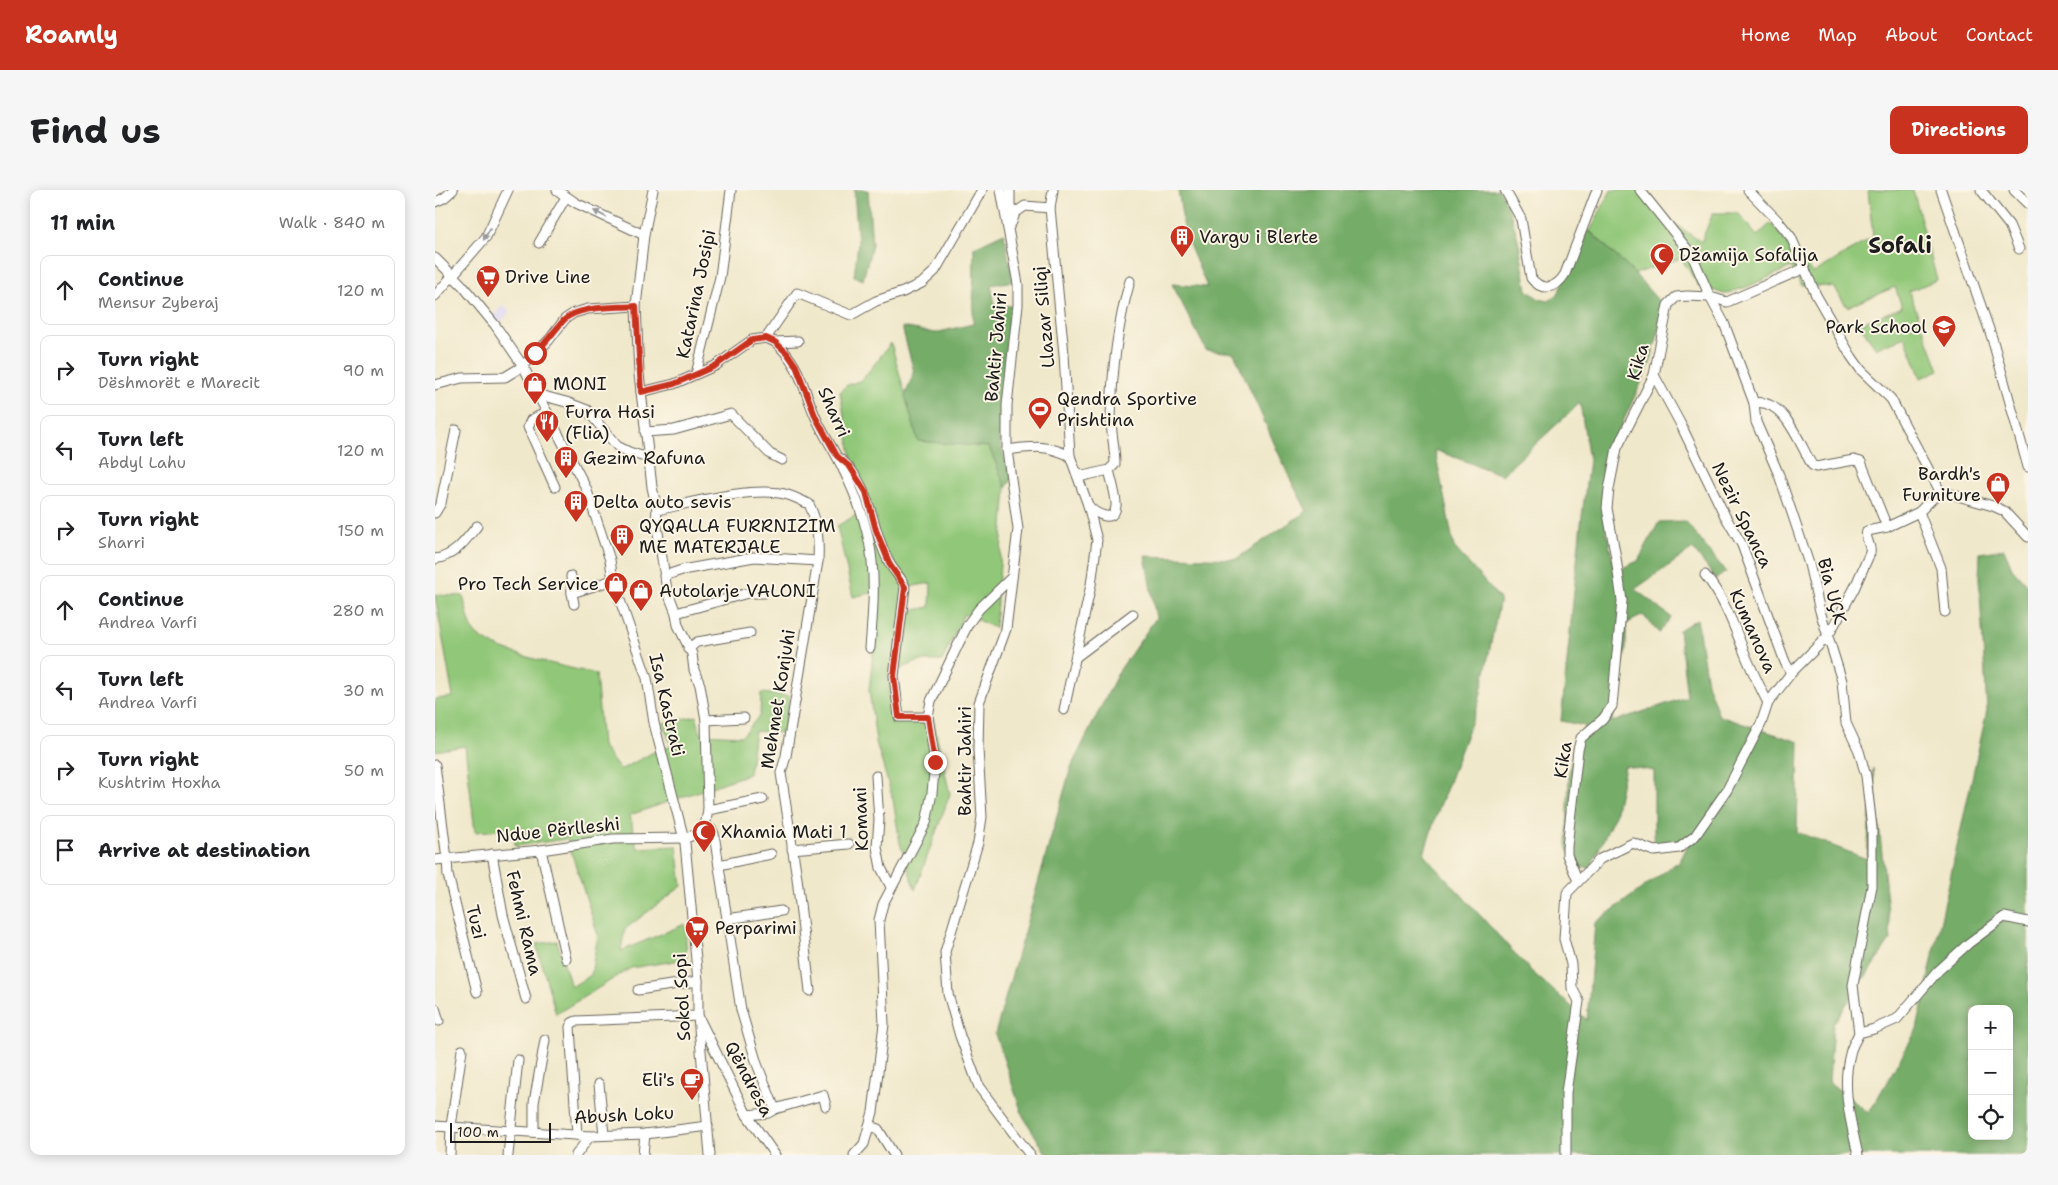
<!DOCTYPE html>
<html lang="en">
<head>
<meta charset="utf-8">
<style>
  :root { --surface:#fff; --page:#f6f6f6; --text:#202124; --muted:#757577; --line:#e0e0e0; --accent:#c8321e }
  body { margin:0; font-family:"Shantell Sans",sans-serif; background:var(--page); color:var(--text) }
  .controls { position:absolute; right:15px; bottom:15px; display:grid; overflow:hidden; border-radius:10px; box-shadow:0 2px 12px #0003 }
  .controls button { width:45px; height:45px; display:grid; place-items:center; padding:0; border:0; border-bottom:1px solid var(--line); background:var(--surface); color:var(--text); font:25px sans-serif }
  .scale { position:absolute; left:15px; bottom:12px; width:101px; box-sizing:border-box; padding-left:5px; border:2px solid #1c1c1c; border-top:0; font-size:14px; line-height:18px; white-space:nowrap; color:#1c1c1c; -webkit-text-stroke:4px #fcf5e5; paint-order:stroke }
  .stop { position:absolute; width:15px; height:15px; margin:-11px; border:4px solid #c8321e; border-radius:50%; background:#fff }
  .stop.end { background:#c8321e; border-color:#fff; box-shadow:0 1px 5px #0008 }
  .list { margin:0; padding:0; list-style:none }
  h2 { display:flex; justify-content:space-between; align-items:center; height:65px; margin:0; padding:0 20px; font-size:21px }
  h2 small { font-size:16px; font-weight:400; color:var(--muted) }
  .list li { display:grid; grid-template-columns:32px 1fr auto; gap:15px; align-items:center; box-sizing:border-box; height:70px; margin:0 10px 10px; padding:0 10px; border:1px solid var(--line); border-radius:10px }
  .list b { display:block; font-size:19px; white-space:nowrap }
  .list p { margin:0; font-size:16px; white-space:nowrap; color:var(--muted) }
  .list em { font-size:16px; font-style:normal; color:var(--muted) }
  .icon { flex:none; width:28px; height:28px; fill:none; stroke:currentColor; stroke-width:2; stroke-linecap:round; stroke-linejoin:round }
  .map { position:relative; flex:none; width:1593px; height:965px; overflow:hidden; border-radius:10px }
  header { display:flex; align-items:center; gap:30px; box-sizing:border-box; height:70px; padding:0 25px; background:var(--accent); color:#fff }
  header strong { font-size:24px }
  nav { display:flex; gap:28px; margin-inline-start:auto; font-size:18px }
  .intro { display:flex; align-items:center; justify-content:space-between; box-sizing:border-box; height:120px; padding:0 30px }
  h1 { margin:0; font-size:35px }
  .button { padding:12px 22px; border-radius:10px; background:var(--accent); color:#fff; font-size:18px; font-weight:700 }
  main { display:flex; gap:30px; padding:0 30px }
  aside { flex:1; background:var(--surface); border-radius:10px; box-shadow:0 2px 12px #0003 }
  .map>svg:first-child { display:block }
</style>
</head>
<body>
<header>
<strong>Roamly</strong>
<nav><a>Home</a><a>Map</a><a>About</a><a>Contact</a></nav>
</header>
<div class="intro"><h1>Find us</h1><a class="button">Directions</a></div>
<main>
<aside>
<h2>11 min<small>Walk · 840 m</small></h2>
<ul class="list">
<li><svg class="icon" aria-label="ahead" viewBox="0 0 24 24"><path d="M12 20V5M6 11l6-6 6 6"/></svg><div><b>Continue</b><p>Mensur Zyberaj</p></div><em>120 m</em></li>
<li><svg class="icon" aria-label="right" viewBox="0 0 24 24"><path d="M7 20v-9h11M14 6l5 5-5 5"/></svg><div><b>Turn right</b><p>Dëshmorët e Marecit</p></div><em>90 m</em></li>
<li><svg class="icon" aria-label="left" viewBox="0 0 24 24"><path d="M17 20v-9H6M10 6l-5 5 5 5"/></svg><div><b>Turn left</b><p>Abdyl Lahu</p></div><em>120 m</em></li>
<li><svg class="icon" aria-label="right" viewBox="0 0 24 24"><path d="M7 20v-9h11M14 6l5 5-5 5"/></svg><div><b>Turn right</b><p>Sharri</p></div><em>150 m</em></li>
<li><svg class="icon" aria-label="ahead" viewBox="0 0 24 24"><path d="M12 20V5M6 11l6-6 6 6"/></svg><div><b>Continue</b><p>Andrea Varfi</p></div><em>280 m</em></li>
<li><svg class="icon" aria-label="left" viewBox="0 0 24 24"><path d="M17 20v-9H6M10 6l-5 5 5 5"/></svg><div><b>Turn left</b><p>Andrea Varfi</p></div><em>30 m</em></li>
<li><svg class="icon" aria-label="right" viewBox="0 0 24 24"><path d="M7 20v-9h11M14 6l5 5-5 5"/></svg><div><b>Turn right</b><p>Kushtrim Hoxha</p></div><em>50 m</em></li>
<li><svg class="icon" aria-label="arrive" viewBox="0 0 24 24"><path d="M6 21V4h12l-3 4 3 4H6"/></svg><div><b>Arrive at destination</b></div></li>
</ul>
</aside>
<div class="map">
<svg width="1593" height="965" viewBox="0 0 1593 965">
  <rect width="100%" height="100%" fill="#fcf5e5"/>
  <filter id="ink" filterUnits="userSpaceOnUse"><feTurbulence type="fractalNoise" baseFrequency=".02" numOctaves="2"/><feDisplacementMap in="SourceGraphic" scale="10" xChannelSelector="R" yChannelSelector="G"/><feConvolveMatrix kernelMatrix="1 2 1 2 8 2 1 2 1" color-interpolation-filters="sRGB"/></filter>
  <filter id="wash" filterUnits="userSpaceOnUse"><feTurbulence type="fractalNoise" baseFrequency=".0096" numOctaves="4" result="noise"/><feDisplacementMap in="SourceGraphic" scale="20" xChannelSelector="R" yChannelSelector="G"/><feGaussianBlur stdDeviation="1.12" result="paint"/><feColorMatrix in="noise" values="0 0 0 0 0 0 0 0 0 0 0 0 0 0 0 0 0 1.4 0 .05"/><feComposite in="paint" operator="in"/></filter>
  <g filter="url(#wash)">
    <rect width="100%" height="100%" fill="#f0e8cb"/>
    <polygon fill="#ded5f5" points="68,115 75,122 65,133 58,126"/>
    <g fill="#91c778" stroke="#56724a" fill-rule="evenodd">
      <polygon points="1176,0 1210,0 1235,30 1266,52 1278,23 1303,23 1322,46 1336,33 1357,61 1379,83 1438,47 1433,0 1478,0 1502,90 1474,101 1504,180 1486,188 1470,147 1441,158 1424,134 1467,117 1460,97 1412,117 1399,97 1366,95 1356,77 1312,97 1289,104 1263,95 1246,68 1200,84 1155,41"/>
      <path d="M456,153L483,251L554,257L571,298L560,438L529,424L507,471H484L454,484L458,533L497,525L515,604L480,700L465,653L458,610L441,552L434,500L445,401L418,407L402,336L433,318L421,293L405,202L412,195L427,190ZM496,393L495,417L474,421L468,398Z"/>
      <path d="M0,405L28,406C31,416 33,430 38,440C49,461 137,478 161,484L167,556L185,580L217,563L236,556L228,533L261,526L266,544L307,546L325,525L326,503L355,506L348,543L320,541L314,584L195,625L202,658L242,656L247,696L190,739L186,761L250,734L252,769L196,778L121,824L101,754L122,751L136,797L156,785L163,745L132,649L80,656L79,639L40,642L30,556L0,561V509L18,507Z"/>
    </g>
    <g fill="#74ac68" stroke="#486442" fill-rule="evenodd">
      <polygon points="419,0 433,0 437,55 428,90 419,86 423,53"/>
      <path d="M743,0H1064C1082,29 1086,66 1092,100L1104,109L1114,111L1123,104L1152,39L1198,82L1230,118L1215,174L1177,255L1171,280L1172,318L1168,324L1180,381L1203,371L1224,332L1250,331L1291,382L1281,389L1258,359L1200,399L1236,427L1224,443L1208,425L1191,434V459L1177,532L1252,507L1244,440L1262,429L1272,493L1284,526L1364,552L1362,642L1432,669L1438,578L1456,749L1398,834L1394,892L1434,923L1482,839L1552,520L1544,388L1545,363L1569,359L1577,378L1593,396V965H612L588,926L560,844L636,577L684,481L721,428L710,366L801,369L872,321L855,289L799,163L771,160L737,94L772,97L750,45ZM1145,213L1154,270L1145,342L1126,531L1150,536L1139,557L1134,582L1132,655L1139,677L1155,678L1180,625L1190,576L1219,581V661L1255,651L1244,673L1240,674L1160,733L1152,830L1095,780L989,664L999,632L1044,512L1065,409L1019,357L1000,260L1067,285ZM1537,819H1574V946H1537Z"/>
      <polygon points="569,43 578,91 556,95 560,115 578,116 568,195 564,251 577,289 571,298 554,257 483,251 470,206 479,182 467,137 500,143 538,134 539,57"/>
    </g>
  </g>
  <g filter="url(#ink)">
    <g fill="none" stroke-linecap="round" stroke-linejoin="round">
      <defs>
        <g id="minor">
          <polyline points="122,0 141,13 209,45"/>
          <polyline points="218,0 209,45 201,116 204,184 217,297 222,320 221,330 232,400 241,423 243,435 257,464 259,480 265,495 271,530 273,620 269,642"/>
          <polyline points="566,0 583,94 583,115 572,215 572,260 583,339 571,439 544,513 543,559 547,627 543,653 510,762 513,804 525,846 544,897 595,965"/>
          <polyline points="618,0 615,18 629,164 635,266 653,315 662,350 656,395 629,520"/>
          <path d="M1070,0L1086,29L1096,88C1107,102 1121,99 1130,84L1162,0"/>
          <polyline points="1205,0 1257,65 1275,107 1289,133 1319,213 1321,232 1344,285 1359,329 1374,374 1385,421 1407,491 1411,533 1424,561 1431,586 1437,638 1437,696 1418,795 1424,843"/>
          <polyline points="1313,0 1344,32 1356,47 1381,105 1416,166 1426,180 1456,209 1505,301 1558,316 1569,321 1593,347"/>
          <polyline points="1506,0 1557,148 1593,277"/>
          <polyline points="1546,0 1574,35 1584,59"/>
          <polyline points="1579,0 1593,14"/>
          <polyline points="0,12 9,8 18,0"/>
          <polyline points="580,23 590,16 615,18"/>
          <polyline points="573,38 577,32 580,23 575,18 575,0"/>
          <polyline points="104,53 131,7"/>
          <polyline points="0,68 27,95 60,135 88,176 151,298 175,370 178,390 212,488 219,533 250,653 263,791 263,826 275,965"/>
          <polyline points="0,106 51,47 73,0"/>
          <polyline points="331,148 362,103 416,125 441,111 468,102 487,93 500,81 547,0"/>
          <path d="M340,152C366,175 368,199 381,228C389,246 400,261 408,279C419,301 429,327 434,351C441,386 438,422 435,458"/>
          <polyline points="261,184 285,87 296,0"/>
          <polyline points="1219,185 1245,233 1290,326 1307,355 1350,472 1356,483"/>
          <polyline points="0,195 27,188 70,187 88,176 114,150 130,129 139,123 153,119 201,116"/>
          <polyline points="206,202 239,194 280,176 317,150 331,148 340,152 363,151"/>
          <polyline points="101,204 131,212 152,220 182,256 194,262 213,268"/>
          <path d="M1319,213C1349,207 1365,255 1377,275L1381,277L1419,270L1426,272L1452,337"/>
          <polyline points="112,222 96,230 93,237 120,297"/>
          <polyline points="210,242 239,240 296,224 335,264 347,270"/>
          <path d="M572,260C597,257 611,254 635,266"/>
          <path d="M404,268C438,294 435,339 455,374C460,383 467,388 470,397L459,486L464,527H493"/>
          <path d="M641,281L648,286L674,280L680,274C680,258 676,243 676,228C677,181 682,136 695,91"/>
          <path d="M653,315C659,323 679,335 681,316C682,308 676,289 674,280"/>
          <path d="M222,320C256,313 320,295 353,305C360,307 367,311 374,314C383,333 384,350 383,371L351,566L346,583L362,688L375,801"/>
          <polyline points="1484,322 1506,378 1510,422"/>
          <polyline points="0,323 6,313 21,240"/>
          <path d="M0,369C20,366 30,351 42,336"/>
          <path d="M1270,385C1289,408 1299,436 1310,464C1317,481 1325,497 1333,513"/>
          <polyline points="136,386 137,403"/>
          <polyline points="229,386 247,380 319,367 383,371"/>
          <polyline points="139,414 137,403 178,390"/>
          <polyline points="241,423 313,403 329,403"/>
          <polyline points="253,459 262,452 268,451 315,443"/>
          <polyline points="641,467 698,424"/>
          <polyline points="271,530 309,528"/>
          <polyline points="0,575 12,669 13,685 42,802"/>
          <polyline points="441,586 444,630 442,657 446,678 456,697"/>
          <polyline points="273,620 328,609"/>
          <polyline points="357,659 414,654"/>
          <polyline points="106,660 131,769"/>
          <polyline points="57,664 68,725 91,809"/>
          <polyline points="0,670 106,660 178,649 250,648 269,642 272,639 277,640 279,644 306,820 322,874 340,919"/>
          <polyline points="284,675 336,664"/>
          <polyline points="1143,691 1132,665 1132,657 1143,560 1146,548 1168,529 1177,516 1187,411 1181,368 1172,318 1174,299 1182,258 1219,185 1233,115 1241,107 1252,106 1275,107 1292,112 1370,78"/>
          <polyline points="292,729 346,721"/>
          <polyline points="203,800 263,791"/>
          <polyline points="0,818 4,831"/>
          <polyline points="164,894 169,945"/>
          <polyline points="312,925 333,923 340,919 388,905 391,916"/>
          <polyline points="0,936 155,946 210,944 273,936"/>
          <polyline points="434,936 443,939 459,965"/>
          <polyline points="99,942 99,913 110,850"/>
          <polyline points="142,945 135,837 137,833 141,831 263,826 312,925 340,965"/>
          <polyline points="15,965 16,936 27,860"/>
          <polyline points="73,965 83,870"/>
          <polyline points="141,965 155,946"/>
          <polyline points="208,965 210,944"/>
          <polyline points="419,965 429,954 438,922 449,834 444,730 448,714 491,633 497,603 500,572 493,527 496,511 533,434 544,419 577,387"/>
          <path d="M1131,965V903L1144,811L1137,798L1136,774L1129,749L1132,703L1165,669L1198,653L1219,661L1229,660L1244,658L1260,646L1292,600L1326,534L1333,513L1356,483L1393,446L1419,399L1435,363C1437,354 1429,349 1432,341L1452,337L1484,322L1505,301"/>
          <path d="M1423,965C1416,933 1406,897 1415,864C1416,857 1421,850 1424,843L1439,839L1462,829L1503,781L1534,753L1569,727L1593,732"/>
        </g>
      </defs>
      <use href="#minor" stroke="#666359" stroke-width="11"/>
      <use href="#minor" stroke="#fff" stroke-width="9"/>
    </g>
    <defs><path id="oneway-solid" d="M-6-.8H1V-3.2L6.5 0L1 3.2V.8H-6Z" transform="scale(1.25)"/></defs>
    <g fill="#999">
      <use href="#oneway-solid" transform="translate(165 24) rotate(-153)"/>
      <use href="#oneway-solid" transform="translate(52 44) rotate(120)"/>
    </g>
  </g>
  <g fill="none" stroke-linecap="round" stroke-linejoin="round" filter="url(#ink)">
    <path stroke="#c8321e" stroke-width="6" d="M100,163C111,153 119,141 129,130C144,115 181,118 201,116L206,202L239,194L280,176L317,150L331,148L340,152L352,163L361,176L381,228L402,266L415,277L431,302L441,340L455,375L470,397L459,486L464,527H493L500,572"/>
  </g>
  <defs>
    <symbol id="building-pin" viewBox="-11 -11 22 30"><path d="M0 17L-7.5 6A9.5 9.5 0 1 1 7.5 6Z" fill="#c8321e" stroke="#fcf5e5"/><path d="M-4-6H4V6H1V3H-1V6H-4ZM-2.5-4.3h1.7v1.8h-1.7ZM.8-4.3h1.7v1.8H.8ZM-2.5-1h1.7V.8h-1.7ZM.8-1h1.7V.8H.8Z" fill="#fff"/></symbol>
    <symbol id="mosque-pin" viewBox="-11 -11 22 30"><path d="M0 17L-7.5 6A9.5 9.5 0 1 1 7.5 6Z" fill="#c8321e" stroke="#fcf5e5"/><path d="M3.5-4.9A6 6 0 1 0 3.5 4.9A5 5 0 1 1 3.5-4.9Z" fill="#fff"/></symbol>
    <symbol id="supermarket-pin" viewBox="-11 -11 22 30"><path d="M0 17L-7.5 6A9.5 9.5 0 1 1 7.5 6Z" fill="#c8321e" stroke="#fcf5e5"/><path d="M-6-5.5h2.5l.6 2H6L4.5 2H-2.5L-4.4-4H-6ZM-1.5 3.2a1.3 1.3 0 1 0 .1 0ZM3 3.2a1.3 1.3 0 1 0 .1 0Z" fill="#fff"/></symbol>
    <symbol id="school-pin" viewBox="-11 -11 22 30"><path d="M0 17L-7.5 6A9.5 9.5 0 1 1 7.5 6Z" fill="#c8321e" stroke="#fcf5e5"/><path d="M0-5L7-2L0 1L-7-2ZM-4 1L0 2.5L4 1V4Q0 6-4 4Z" fill="#fff"/></symbol>
    <symbol id="shop-pin" viewBox="-11 -11 22 30"><path d="M0 17L-7.5 6A9.5 9.5 0 1 1 7.5 6Z" fill="#c8321e" stroke="#fcf5e5"/><path d="M-5-2.5h2.3a2.7 3.5 0 0 1 5.4 0H5L5.5 6h-11ZM-1.5-2.5h3a1.5 2.3 0 0 0-3 0Z" fill="#fff"/></symbol>
    <symbol id="stadium-pin" viewBox="-11 -11 22 30"><path d="M0 17L-7.5 6A9.5 9.5 0 1 1 7.5 6Z" fill="#c8321e" stroke="#fcf5e5"/><path d="M0-5a6.5 5 0 1 0 0 10a6.5 5 0 1 0 0-10ZM-3.5-1.8h7v3.6h-7Z" fill="#fff"/></symbol>
    <symbol id="restaurant-pin" viewBox="-11 -11 22 30"><path d="M0 17L-7.5 6A9.5 9.5 0 1 1 7.5 6Z" fill="#c8321e" stroke="#fcf5e5"/><path d="M-5-6h1v4h1v-4h1v4h1v-4h1v5L-1.5 .5V6h-2V.5L-5-1ZM5-6V6H3V1.5H1.5Q1.5-4 5-6Z" fill="#fff"/></symbol>
    <symbol id="cafe-pin" viewBox="-11 -11 22 30"><path d="M0 17L-7.5 6A9.5 9.5 0 1 1 7.5 6Z" fill="#c8321e" stroke="#fcf5e5"/><path d="M-5.5-4.5H6V0H3Q3 3.5 0 3.5H-2.5Q-5.5 3.5-5.5 0ZM3-3.2v2h1.7v-2ZM-6 4.5H4V6H-6Z" fill="#fff"/></symbol>
  </defs>
  <g fill-rule="evenodd">
    <use href="#building-pin" x="733" y="33" width="28" height="38"/>
    <use href="#mosque-pin" x="1213" y="51" width="28" height="38"/>
    <use href="#supermarket-pin" x="39" y="73" width="28" height="38"/>
    <use href="#school-pin" x="1495" y="123" width="28" height="38"/>
    <use href="#shop-pin" x="86" y="180" width="28" height="38"/>
    <use href="#stadium-pin" x="591" y="205" width="28" height="38"/>
    <use href="#restaurant-pin" x="98" y="218" width="28" height="38"/>
    <use href="#building-pin" x="117" y="254" width="28" height="38"/>
    <use href="#shop-pin" x="1549" y="280" width="28" height="38"/>
    <use href="#building-pin" x="127" y="298" width="28" height="38"/>
    <use href="#building-pin" x="173" y="332" width="28" height="38"/>
    <use href="#shop-pin" x="167" y="380" width="28" height="38"/>
    <use href="#shop-pin" x="192" y="387" width="28" height="38"/>
    <use href="#mosque-pin" x="255" y="628" width="28" height="38"/>
    <use href="#supermarket-pin" x="248" y="724" width="28" height="38"/>
    <use href="#cafe-pin" x="243" y="876" width="28" height="38"/>
  </g>
  <g text-anchor="middle" dominant-baseline="central" stroke-width="4" stroke-linejoin="round" paint-order="stroke">
    <g font-size="18" fill="#1c1c1c" stroke="#fcf5e5" text-anchor="start">
      <text x="764" y="47">Vargu i Blerte</text>
      <text x="1244" y="65">Džamija Sofalija</text>
      <text x="70" y="87">Drive Line</text>
      <text x="1492" y="137" text-anchor="end">Park School</text>
      <text x="118" y="194">MONI</text>
      <text x="622" y="209">Qendra Sportive<tspan x="622" dy="21">Prishtina</tspan></text>
      <text x="130" y="222">Furra Hasi<tspan x="130" dy="21">(Flia)</tspan></text>
      <text x="148" y="268">Gezim Rafuna</text>
      <text x="1546" y="284" text-anchor="end">Bardh's<tspan x="1546" dy="21">Furniture</tspan></text>
      <text x="158" y="312">Delta auto sevis</text>
      <text x="204" y="336">QYQALLA FURRNIZIM<tspan x="204" dy="21">ME MATERJALE</tspan></text>
      <text x="164" y="394" text-anchor="end">Pro Tech Service</text>
      <text x="224" y="401">Autolarje VALONI</text>
      <text x="286" y="642">Xhamia Mati 1</text>
      <text x="280" y="738">Perparimi</text>
      <text x="240" y="890" text-anchor="end">Eli's</text>
    </g>
    <g font-size="18" fill="#1c1c1c" stroke="#fcf5e5">
      <text transform="translate(261 104) rotate(-78)">Katarina Josipi</text>
      <text transform="translate(609 127) rotate(-95)">Llazar Siliqi</text>
      <text transform="translate(561 157) rotate(-85)">Bahtir Jahiri</text>
      <text transform="translate(1203 172) rotate(-74)">Kika</text>
      <text transform="translate(399 222) rotate(66)">Sharri</text>
      <text transform="translate(1307 325) rotate(64)">Nezir Spanca</text>
      <text transform="translate(1397 401) rotate(75)">Bia UÇK</text>
      <text transform="translate(1318 441) rotate(66)">Kumanova</text>
      <text transform="translate(343 509) rotate(-81)">Mehmet Konjuhi</text>
      <text transform="translate(232 515) rotate(77)">Isa Kastrati</text>
      <text transform="translate(1128 570) rotate(-81)">Kika</text>
      <text transform="translate(530 571) rotate(-90)">Bahtir Jahiri</text>
      <text transform="translate(426 629) rotate(-92)">Komani</text>
      <text transform="translate(123 640) rotate(-6)">Ndue Përlleshi</text>
      <text transform="translate(41 732) rotate(76)">Tuzi</text>
      <text transform="translate(89 733) rotate(77)">Fehmi Rama</text>
      <text transform="translate(247 807) rotate(-93)">Sokol Sopi</text>
      <text transform="translate(314 889) rotate(62)">Qëndresa</text>
      <text transform="translate(189 925) rotate(-3)">Abush Loku</text>
    </g>
    <g font-size="22" font-weight="bold" fill="#1c1c1c" stroke="#fcf5e5">
      <text x="1465" y="55">Sofali</text>
    </g>
  </g>
</svg>
<div class="controls">
<button>+</button>
<button>−</button>
<button><svg class="icon" aria-label="locate" viewBox="0 0 24 24"><circle cx="12" cy="12" r="6"/><path d="M12 2v4M12 18v4M2 12h4M18 12h4"/></svg></button>
</div>
<div class="scale">100 m</div>
<div class="stop" style="left:100px;top:163px"></div>
<div class="stop end" style="left:500px;top:572px"></div>
</div>
</main>
</body>
</html>
